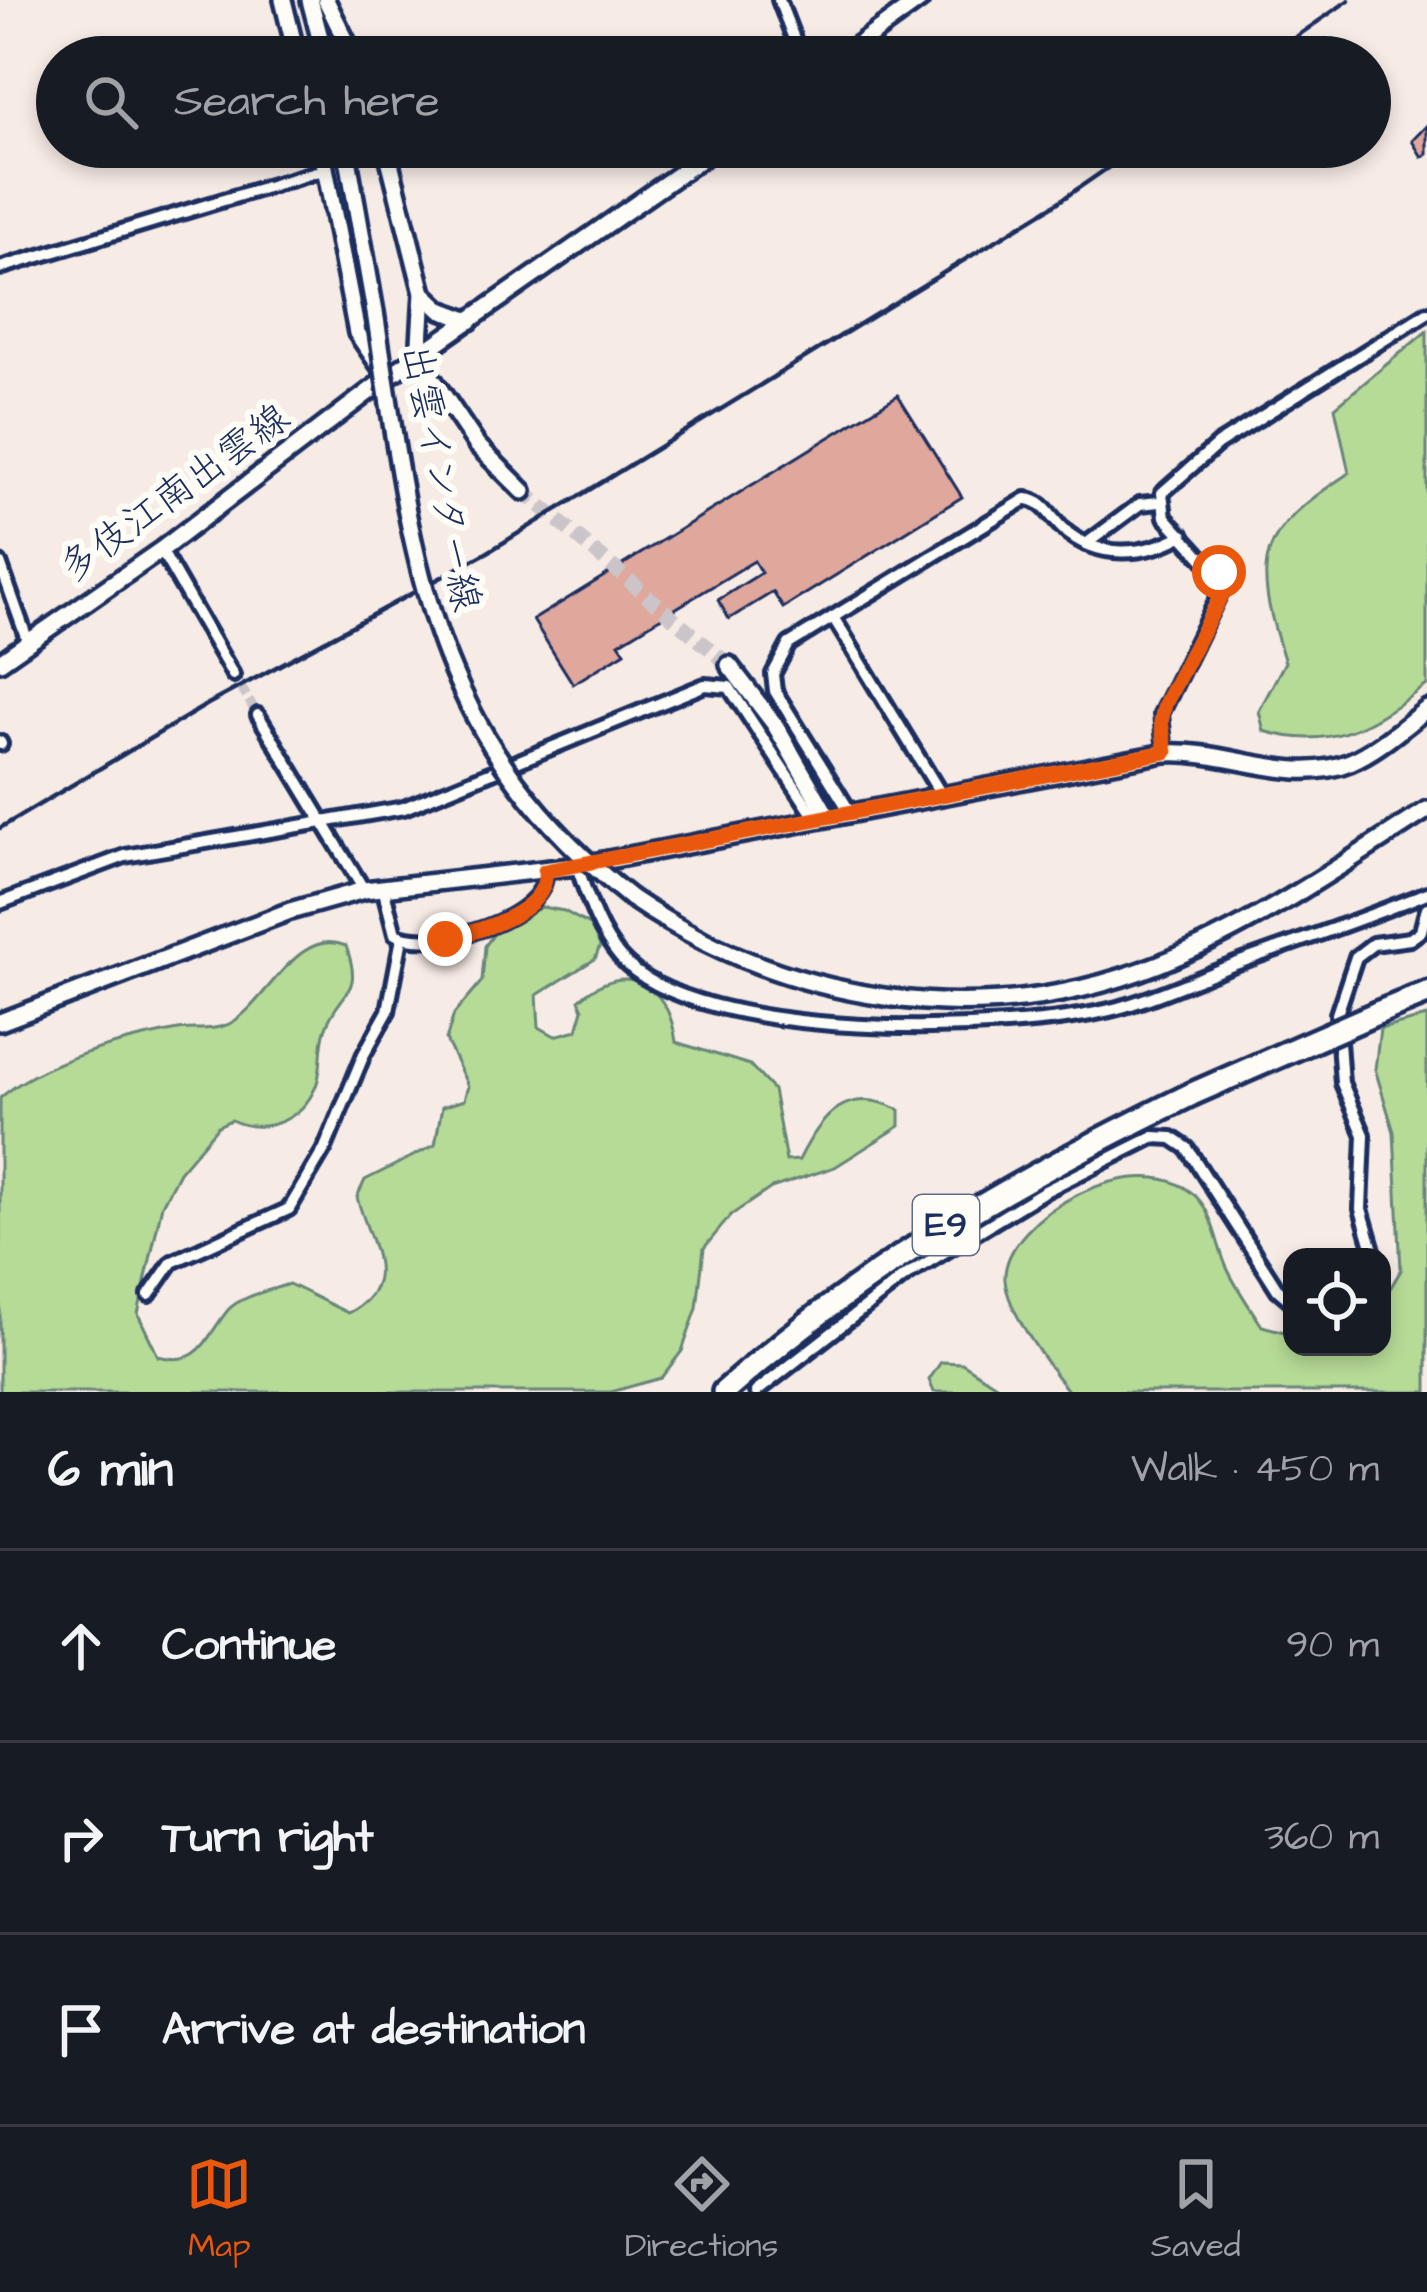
<!DOCTYPE html>
<html lang="en">
<head>
<meta charset="utf-8">
<style>
  :root { --surface:#171b24; --page:#242831; --text:#f1f3f6; --muted:#9ea1a6; --line:#363941; --accent:#ea580c }
  body { margin:0; font-family:"Architects Daughter","Klee One",sans-serif; background:var(--page); color:var(--text) }
  .controls { position:absolute; right:36px; bottom:36px; display:grid; overflow:hidden; border-radius:24px; box-shadow:0 6px 18px #0003 }
  .controls button { width:108px; height:108px; display:grid; place-items:center; padding:0; border:0; border-bottom:3px solid var(--line); background:var(--surface); color:var(--text); font:60px sans-serif }
  .stop { position:absolute; width:36px; height:36px; margin:-27px; border:9px solid #ea580c; border-radius:50%; background:#fff }
  .stop.end { background:#ea580c; border-color:#fff; box-shadow:0 3px 12px #0008 }
  .list { margin:0; padding:0; list-style:none }
  h2 { display:flex; justify-content:space-between; align-items:center; height:156px; margin:0; padding:0 48px; font-size:51px }
  h2 small { font-size:39px; font-weight:400; color:var(--muted) }
  .list li { display:grid; grid-template-columns:78px 1fr auto; gap:36px; align-items:center; box-sizing:border-box; height:192px; padding:0 48px; border-top:3px solid var(--line) }
  .list b { display:block; font-size:45px; white-space:nowrap }
  .list em { font-size:39px; font-style:normal; color:var(--muted) }
  .icon { flex:none; width:66px; height:66px; fill:none; stroke:currentColor; stroke-width:2; stroke-linecap:round; stroke-linejoin:round }
  .map { position:relative; flex:none; width:1427px; height:1392px; overflow:hidden }
  .search { position:absolute; background:var(--surface); box-shadow:0 6px 18px #0003; left:36px; right:36px; top:36px; height:132px; display:flex; align-items:center; gap:30px; box-sizing:border-box; padding:0 42px; border-radius:66px; color:var(--muted); font-size:45px }
  .sheet { height:732px; background:var(--surface) }
  nav { display:flex; justify-content:space-around; align-items:center; box-sizing:border-box; height:168px; border-top:3px solid var(--line); background:var(--surface); font-size:33px; color:var(--muted) }
  nav a { display:grid; justify-items:center; gap:6px }
  nav .on { color:var(--accent) }
  .map>svg:first-child { display:block }
</style>
</head>
<body>
<div class="map">
<svg width="1427" height="1392" viewBox="0 0 1427 1392">
  <rect width="100%" height="100%" fill="#f7ebe5"/>
  <filter id="ink" filterUnits="userSpaceOnUse"><feTurbulence type="fractalNoise" baseFrequency=".00833" numOctaves="2"/><feDisplacementMap in="SourceGraphic" scale="24" xChannelSelector="R" yChannelSelector="G"/><feConvolveMatrix kernelMatrix="1 2 1 2 8 2 1 2 1" color-interpolation-filters="sRGB"/></filter>
  <g filter="url(#ink)">
    <g fill="#b6db96" stroke="#68857a" stroke-width="3">
      <path d="M1427,331V685C1370,724 1335,752 1264,731L1259,711L1285,662C1251,558 1256,534 1349,473L1335,407Z"/>
      <path d="M542,907L564,911L593,927L600,946L595,959L537,995L539,1027L555,1036L577,1030L583,1009L579,1000C626,957 669,985 676,1042L750,1065L773,1090L786,1161L799,1160C822,1114 847,1084 900,1110V1126L835,1167L771,1188L731,1215L704,1248L697,1308L682,1351L661,1378L611,1392H0V1098C44,1060 117,1042 173,1031C190,1027 212,1032 229,1024C266,1006 296,925 346,946C365,997 338,990 325,1030C319,1048 323,1069 316,1086C301,1122 263,1135 231,1120L218,1126L179,1172L162,1205L138,1314L158,1356C201,1368 205,1338 228,1310C240,1296 272,1290 289,1284L348,1313C403,1285 369,1244 357,1197L365,1180L435,1145L442,1107L464,1100L468,1086L446,1040L454,1014L482,981L485,946L496,931Z"/>
      <path d="M1427,1017V1392H1069C1050,1368 1007,1311 1005,1280C1001,1217 1147,1137 1200,1201C1214,1218 1218,1250 1228,1270C1237,1289 1250,1307 1262,1326L1292,1334V1347H1382V1302L1401,1270L1394,1132L1375,1069L1380,1029Z"/>
      <polygon points="941,1362 962,1363 1007,1392 934,1392 929,1380"/>
    </g>
    <g fill="#e0a79c" stroke="#1b2f5e" stroke-width="3">
      <polygon points="1427,125 1427,154 1422,157 1412,141"/>
      <polygon points="898,395 962,497 783,608 773,592 729,619 718,600 761,573 754,561 619,643 625,652 573,684 533,620"/>
    </g>
    <g fill="none" stroke-linecap="round" stroke-linejoin="round">
      <polyline stroke="#cbc5ca" stroke-width="10" stroke-dasharray="10 5" stroke-linecap="butt" points="233,675 258,715"/>
      <polyline stroke="#cbc5ca" stroke-width="15" stroke-dasharray="15 8" stroke-linecap="butt" points="523,491 729,665"/>
      <defs>
        <g id="street">
          <polyline points="779,0 801,57"/>
          <polyline points="0,268 326,169"/>
          <polyline points="1086,544 1140,504 1159,502"/>
          <polyline points="161,550 233,675"/>
          <polyline points="0,563 28,642"/>
          <polyline points="833,617 942,796"/>
          <polyline points="258,715 364,890"/>
          <polyline points="0,742 1,744"/>
          <polyline points="1165,753 1161,714 1225,583 1165,517 1162,493 1218,444 1427,313"/>
          <path d="M850,812L775,691L773,674L789,644L1026,499C1045,501 1050,517 1063,529C1098,560 1145,556 1183,535"/>
          <path d="M577,866C588,898 598,931 620,957C695,1044 1013,1036 1118,1008C1158,997 1198,978 1238,963C1301,940 1365,919 1427,893"/>
          <path d="M383,887L395,934C432,953 550,919 545,871"/>
          <polyline points="0,903 125,856 404,808 705,685 729,687 816,819"/>
          <polyline points="1375,1257 1361,1209 1364,1135 1342,1083 1337,1014 1356,957 1373,944 1410,939 1421,931 1427,908"/>
          <polyline points="149,1295 172,1262 289,1209 325,1148 364,1054 388,1011 402,938"/>
          <polyline points="756,1392 905,1276 1043,1192 1153,1137 1172,1138 1187,1148 1278,1290 1292,1302"/>
        </g>
        <g id="secondary">
          <polyline points="283,0 297,57"/>
          <polyline points="310,0 325,57"/>
          <polyline points="326,0 354,57"/>
          <polyline points="841,57 920,0"/>
          <polyline points="321,147 357,333 386,375"/>
          <polyline points="346,147 375,312"/>
          <polyline points="386,147 423,293 419,359 477,445 523,491"/>
          <polyline points="423,293 441,310 470,321"/>
          <polyline points="0,662 161,550 388,377 718,147"/>
          <polyline points="729,665 775,725 828,817"/>
          <path d="M631,898C787,1004 982,1035 1159,964C1255,926 1341,865 1427,810"/>
          <path d="M0,1022L290,911L364,890L577,866L1165,753C1226,749 1292,786 1350,762C1378,750 1403,727 1427,709"/>
        </g>
        <g id="highway">
          <polyline points="1377,1013 1427,993"/>
          <path d="M724,1392C865,1266 1023,1176 1192,1094"/>
        </g>
      </defs>
      <use href="#street" stroke="#1b2f5e" stroke-width="20"/>
      <use href="#secondary" stroke="#1b2f5e" stroke-width="24"/>
      <use href="#highway" stroke="#1b2f5e" stroke-width="30"/>
      <use href="#street" stroke="#fdfcf7" stroke-width="10"/>
      <use href="#secondary" stroke="#fdfcf7" stroke-width="15"/>
      <use href="#highway" stroke="#fdfcf7" stroke-width="21"/>
      <g stroke="#1b2f5e" stroke-width="4.5">
        <polyline points="1267,57 1349,0"/>
        <polyline points="0,828 208,704 488,552 1054,205 1138,147"/>
      </g>
      <defs>
        <path id="secondary-bridge" d="M375,312C413,556 423,734 631,898"/>
        <polyline id="highway-bridge" points="1192,1094 1377,1013"/>
      </defs>
      <use href="#secondary-bridge" stroke="#1b2f5e" stroke-width="24" stroke-linecap="butt"/>
      <use href="#highway-bridge" stroke="#1b2f5e" stroke-width="30" stroke-linecap="butt"/>
      <use href="#secondary-bridge" stroke="#fdfcf7" stroke-width="15"/>
      <use href="#highway-bridge" stroke="#fdfcf7" stroke-width="21"/>
    </g>
  </g>
  <g fill="none" stroke-linecap="round" stroke-linejoin="round" filter="url(#ink)">
    <path stroke="#ea580c" stroke-width="15" d="M445,939C477,932 550,912 545,871L1166,752L1161,722L1165,704L1224,590L1219,572"/>
  </g>
  <g text-anchor="middle" dominant-baseline="central" stroke-width="12" stroke-linejoin="round" paint-order="stroke">
    <rect fill="#fdfcf7" stroke="#5f6c8c" stroke-width="3" x="913" y="1195" width="66" height="60" rx="9"/>
    <g font-size="36" font-weight="bold" fill="#1b2f5e">
      <text x="946" y="1225">E9</text>
    </g>
    <g font-size="39" fill="#1b2f5e" stroke="#fdfcf7">
      <text transform="translate(440 478) rotate(79)">出雲インター線</text>
      <text transform="translate(175 494) rotate(-36)">多伎江南出雲線</text>
    </g>
  </g>
</svg>
<div class="controls">
<button><svg class="icon" aria-label="locate" viewBox="0 0 24 24"><circle cx="12" cy="12" r="6"/><path d="M12 2v4M12 18v4M2 12h4M18 12h4"/></svg></button>
</div>
<div class="stop" style="left:1219px;top:572px"></div>
<div class="stop end" style="left:445px;top:939px"></div>
<div class="search"><svg class="icon" aria-label="search" viewBox="0 0 24 24"><circle cx="10" cy="10" r="6"/><path d="M15 15l6 6"/></svg>Search here</div>
</div>
<section class="sheet">
<h2>6 min<small>Walk · 450 m</small></h2>
<ul class="list">
<li><svg class="icon" aria-label="ahead" viewBox="0 0 24 24"><path d="M12 20V5M6 11l6-6 6 6"/></svg><div><b>Continue</b></div><em>90 m</em></li>
<li><svg class="icon" aria-label="right" viewBox="0 0 24 24"><path d="M7 20v-9h11M14 6l5 5-5 5"/></svg><div><b>Turn right</b></div><em>360 m</em></li>
<li><svg class="icon" aria-label="arrive" viewBox="0 0 24 24"><path d="M6 21V4h12l-3 4 3 4H6"/></svg><div><b>Arrive at destination</b></div></li>
</ul>
</section>
<nav>
<a class="on"><svg class="icon" aria-label="map" viewBox="0 0 24 24"><path d="M3 6l6-2 6 2 6-2v14l-6 2-6-2-6 2zM9 4v14M15 6v14"/></svg>Map</a>
<a><svg class="icon" aria-label="directions" viewBox="0 0 24 24"><path d="M12 3l9 9-9 9-9-9zM9 14v-3h6M13 9l2 2-2 2"/></svg>Directions</a>
<a><svg class="icon" aria-label="saved" viewBox="0 0 24 24"><path d="M7 4h10v16l-5-4-5 4z"/></svg>Saved</a>
</nav>
</body>
</html>
